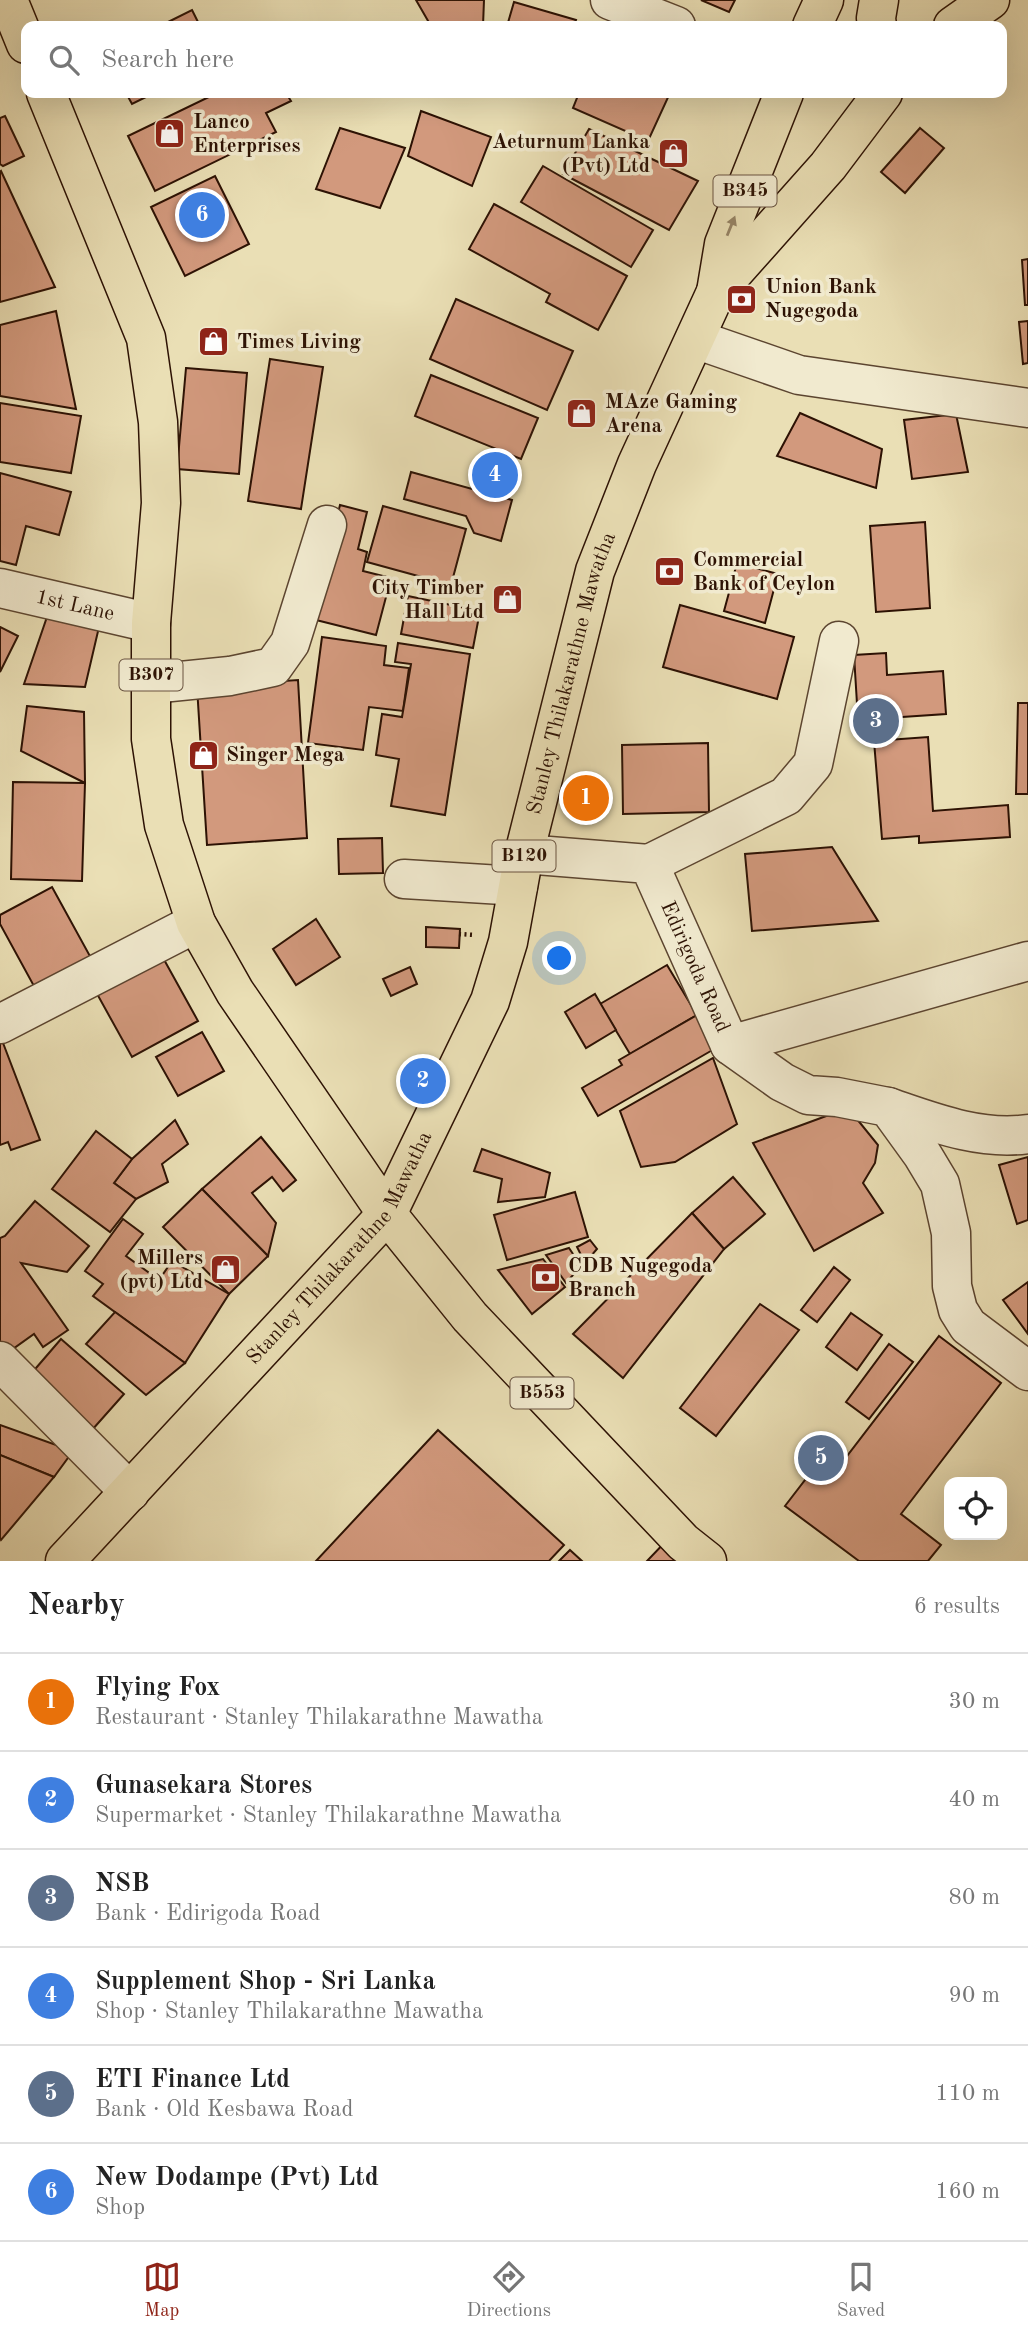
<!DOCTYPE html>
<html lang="en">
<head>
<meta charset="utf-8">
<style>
  :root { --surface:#fff; --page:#f6f6f6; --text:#222; --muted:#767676; --line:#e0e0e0; --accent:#8f2418 }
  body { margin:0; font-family:"Old Standard TT",serif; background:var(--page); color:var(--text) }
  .controls { position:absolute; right:21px; bottom:21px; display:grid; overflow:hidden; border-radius:14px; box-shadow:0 7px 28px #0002 }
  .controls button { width:63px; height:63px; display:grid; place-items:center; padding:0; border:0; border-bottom:2px solid var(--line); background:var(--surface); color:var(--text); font:35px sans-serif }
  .you { position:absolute; left:560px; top:959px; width:24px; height:24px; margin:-18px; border:5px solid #fff; border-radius:50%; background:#1a73e8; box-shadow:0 0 0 10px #1a73e833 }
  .badge { display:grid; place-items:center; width:46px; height:46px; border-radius:50%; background:var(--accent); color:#fff; font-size:23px; font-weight:700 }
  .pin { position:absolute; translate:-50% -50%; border:4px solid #fff; box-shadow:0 2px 7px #0006 }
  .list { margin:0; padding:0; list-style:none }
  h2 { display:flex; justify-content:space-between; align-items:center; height:91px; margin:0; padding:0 28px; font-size:30px }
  h2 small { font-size:23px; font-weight:400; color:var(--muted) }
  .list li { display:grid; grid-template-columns:46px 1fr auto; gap:21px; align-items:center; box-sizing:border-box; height:98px; padding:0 28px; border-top:2px solid var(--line) }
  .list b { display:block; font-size:26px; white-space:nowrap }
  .list p { margin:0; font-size:23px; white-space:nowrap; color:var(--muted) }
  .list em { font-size:23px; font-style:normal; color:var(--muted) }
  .icon { flex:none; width:38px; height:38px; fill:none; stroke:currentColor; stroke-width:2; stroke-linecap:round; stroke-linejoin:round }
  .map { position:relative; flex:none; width:1028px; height:1561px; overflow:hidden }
  .search { position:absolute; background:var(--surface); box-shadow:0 7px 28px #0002; left:21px; right:21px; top:21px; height:77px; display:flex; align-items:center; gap:18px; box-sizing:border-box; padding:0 24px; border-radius:14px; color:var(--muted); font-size:26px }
  .sheet { height:679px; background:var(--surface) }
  nav { display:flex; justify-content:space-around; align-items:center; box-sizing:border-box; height:98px; border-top:2px solid var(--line); background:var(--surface); font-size:19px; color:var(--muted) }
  nav a { display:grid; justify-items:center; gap:4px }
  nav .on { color:var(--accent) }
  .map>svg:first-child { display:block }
</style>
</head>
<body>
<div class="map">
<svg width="1028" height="1561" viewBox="0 0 1028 1561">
  <rect width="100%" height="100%" fill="#eadfb5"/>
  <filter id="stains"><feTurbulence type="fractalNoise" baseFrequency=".00286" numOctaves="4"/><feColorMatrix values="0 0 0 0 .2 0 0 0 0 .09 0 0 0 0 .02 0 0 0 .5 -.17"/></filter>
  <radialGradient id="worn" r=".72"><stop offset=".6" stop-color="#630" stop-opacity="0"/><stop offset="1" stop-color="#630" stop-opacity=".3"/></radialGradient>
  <g fill="#d2997d" stroke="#2d1204" stroke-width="2">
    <polygon points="416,0 484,0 483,26 431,26"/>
    <polygon points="701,0 735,0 729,12"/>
    <polygon points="514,2 576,20 574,26 507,26"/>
    <polygon points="192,10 200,26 160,26"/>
    <polygon points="126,93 154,93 132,104"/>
    <polygon points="217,93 286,93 291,101 266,113 276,132 155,191 128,136"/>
    <polygon points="579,93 670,93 648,141 573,108"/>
    <polygon points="421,111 491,137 472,186 408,156"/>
    <polygon points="5,116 24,156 3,166 0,164 0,118"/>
    <polygon points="340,128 405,148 380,208 316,189"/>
    <polygon points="920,128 944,148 905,193 881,172"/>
    <polygon points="589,129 698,181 669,230 563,174"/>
    <polygon points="543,166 653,230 631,267 521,202"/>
    <polygon points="1,171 55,287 0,302 0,172"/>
    <polygon points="215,176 249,244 185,276 151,207"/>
    <polygon points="494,204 627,276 598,330 546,302 550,294 469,249"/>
    <polygon points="1028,259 1028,305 1025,305 1022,260"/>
    <polygon points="456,299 573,351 547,410 430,359"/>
    <polygon points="56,311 76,409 0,396 0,325"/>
    <polygon points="1028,321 1028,363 1023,364 1019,322"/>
    <polygon points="270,359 323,367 301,509 248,501"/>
    <polygon points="186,368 247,373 239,474 177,469"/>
    <polygon points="431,375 538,418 521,459 415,416"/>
    <polygon points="0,403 81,416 71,473 0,462"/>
    <polygon points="800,413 882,449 876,488 777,456"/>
    <polygon points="956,414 968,472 912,479 904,420"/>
    <polygon points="411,472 512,500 501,541 474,533 466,516 404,499"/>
    <polygon points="0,473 71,492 59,535 26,526 16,565 0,561"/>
    <polygon points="340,505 367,512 358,549 367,552 363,571 391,578 376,635 312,619"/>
    <polygon points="383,506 466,529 451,585 367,562"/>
    <polygon points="925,522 930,608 876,612 870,526"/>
    <polygon points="737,563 778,574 765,623 724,611"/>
    <polygon points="408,596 480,611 473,648 401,634"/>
    <polygon points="680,605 794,637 777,699 663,667"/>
    <polygon points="48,614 99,627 85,687 24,684"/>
    <polygon points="0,627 18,636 0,672"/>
    <polygon points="322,637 386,646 384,665 409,668 403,711 369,707 363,750 308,743"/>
    <polygon points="398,643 470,654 445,815 391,806 399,759 376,755 382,714 402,717 411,664 395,662"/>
    <polygon points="886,653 887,675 943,671 946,714 858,720 854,655"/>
    <polygon points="298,680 307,838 207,845 197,687"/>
    <polygon points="1018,703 1028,703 1028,794 1016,794"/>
    <polygon points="27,706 84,712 85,783 21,751"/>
    <polygon points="928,737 933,811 1008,805 1010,837 919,843 919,836 882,839 874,741"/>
    <polygon points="708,743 709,812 623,814 622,745"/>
    <polygon points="13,782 85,783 82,881 11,879"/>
    <polygon points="382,838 383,873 339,874 338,839"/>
    <polygon points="832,847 878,921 752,931 745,854"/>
    <polygon points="52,887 91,958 35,988 0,924 0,915"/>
    <polygon points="316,919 340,957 296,985 273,949"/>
    <polygon points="426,927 460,929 459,948 426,947"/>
    <polygon points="162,956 198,1021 132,1057 96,992"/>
    <polygon points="667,965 697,1015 630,1054 600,1004"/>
    <polygon points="410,967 417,984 391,996 383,979"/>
    <polygon points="595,994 616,1030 586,1048 565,1012"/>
    <polygon points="697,1015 716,1048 598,1116 582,1088 622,1065 619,1060"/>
    <polygon points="202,1032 224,1071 178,1096 156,1057"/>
    <polygon points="0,1035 40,1140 11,1150 8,1142 0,1145"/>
    <polygon points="713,1058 737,1124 675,1162 641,1167 620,1111"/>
    <polygon points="848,1108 878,1145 875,1163 863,1183 883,1213 814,1251 753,1143"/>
    <polygon points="175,1120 188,1144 162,1164 168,1182 136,1199 114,1183 132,1159"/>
    <polygon points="96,1131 132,1159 114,1183 136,1199 110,1232 52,1189"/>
    <polygon points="261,1137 296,1180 283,1191 272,1177 252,1193 276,1223 268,1256 202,1189"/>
    <polygon points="482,1149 550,1173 545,1197 498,1202 502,1179 474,1171"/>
    <polygon points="1028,1157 1028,1220 1017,1224 999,1165"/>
    <polygon points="733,1177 765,1214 724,1249 692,1213"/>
    <polygon points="202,1189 268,1256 229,1294 163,1227"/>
    <polygon points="575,1192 588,1237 507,1260 494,1215"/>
    <polygon points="35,1201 89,1246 67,1272 21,1263 68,1330 43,1347 34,1334 3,1356 0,1352 0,1238 5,1236"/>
    <polygon points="692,1213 724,1249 623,1378 573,1334"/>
    <polygon points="123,1219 143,1234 126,1256 159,1280 172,1261 229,1294 185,1363 93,1296 103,1284 85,1271"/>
    <polygon points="590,1240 597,1249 585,1263 577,1247"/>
    <polygon points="569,1248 581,1266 566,1283 546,1255"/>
    <polygon points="543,1259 565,1287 532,1314 498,1270"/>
    <polygon points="834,1267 850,1280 817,1322 801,1310"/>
    <polygon points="1028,1282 1028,1334 1003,1300"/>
    <polygon points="760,1304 799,1330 716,1436 680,1408"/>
    <polygon points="115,1312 185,1363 146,1395 86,1344"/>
    <polygon points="851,1313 882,1335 857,1370 826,1347"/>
    <polygon points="939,1336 1001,1383 901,1514 941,1545 928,1561 859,1561 785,1506 822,1458 837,1469"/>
    <polygon points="61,1339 124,1394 92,1430 30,1375"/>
    <polygon points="889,1344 913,1362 869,1419 846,1402"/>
    <polygon points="0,1425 73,1451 54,1477 0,1455"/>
    <polygon points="438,1430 564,1545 549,1561 316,1561"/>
    <polygon points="0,1455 54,1477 1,1540 0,1538"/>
    <polygon points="670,1537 695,1561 647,1561"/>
    <polygon points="570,1550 582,1561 559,1561"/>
  </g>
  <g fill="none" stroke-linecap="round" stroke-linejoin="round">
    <defs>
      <g id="minor">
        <polyline points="610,0 676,26"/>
        <polyline points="695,339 799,375 1028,408"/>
        <path id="s1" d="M0,588L151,623"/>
        <polyline points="151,684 230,676 273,667 290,643 327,525"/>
        <path id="s2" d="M524,854L649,864L730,1045L782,1082L808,1095L837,1097L888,1107L922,1154L940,1184L951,1233L952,1286L958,1310L968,1326L1028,1371"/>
        <polyline points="649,864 786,796 813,764 839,641"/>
        <polyline points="404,879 518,886"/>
        <polyline points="0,1024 196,923"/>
        <polyline points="730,1045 1028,961"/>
        <path d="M888,1107C932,1122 980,1141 1028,1134"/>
        <polyline points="0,1361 130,1492"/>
      </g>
      <g id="major">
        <polyline points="8,0 26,44"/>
        <polyline points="812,26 824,0"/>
        <polyline points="877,26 876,18 879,0"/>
        <polyline points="953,26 990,0"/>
        <polyline points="46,93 146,338 158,422 161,503 151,623 151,739 164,825 196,923 235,992 387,1214 470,1317 683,1542 707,1561"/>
        <polyline points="716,292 724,244 784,93"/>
        <path id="s3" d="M65,1561L387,1214L490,1001L508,942L524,854L595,571L637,464L716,292L828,166L883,93"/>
      </g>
    </defs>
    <use href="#minor" stroke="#5c4530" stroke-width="41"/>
    <use href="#major" stroke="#2d1204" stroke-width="41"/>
    <polyline stroke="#2d1204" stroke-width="4.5" stroke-dasharray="2 3.5" stroke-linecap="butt" points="459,934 474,935"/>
    <use href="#minor" stroke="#f1eacf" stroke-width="38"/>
    <use href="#major" stroke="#eadfb5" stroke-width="38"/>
  </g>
  <defs><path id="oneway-solid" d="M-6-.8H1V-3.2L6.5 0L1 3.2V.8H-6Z" transform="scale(1.75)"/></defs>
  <use fill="#958365" href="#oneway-solid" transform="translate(731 226) rotate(-68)"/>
  <defs>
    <symbol id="shop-square" viewBox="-11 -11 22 22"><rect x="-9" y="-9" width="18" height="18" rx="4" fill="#8f2418" stroke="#f1eacf"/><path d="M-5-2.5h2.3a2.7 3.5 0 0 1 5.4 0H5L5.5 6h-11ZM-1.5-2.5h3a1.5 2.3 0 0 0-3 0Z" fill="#fff"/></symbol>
    <symbol id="bank-square" viewBox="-11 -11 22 22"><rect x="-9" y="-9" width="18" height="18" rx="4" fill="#8f2418" stroke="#f1eacf"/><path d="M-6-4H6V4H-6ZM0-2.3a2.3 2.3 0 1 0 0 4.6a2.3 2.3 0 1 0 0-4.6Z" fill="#fff"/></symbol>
  </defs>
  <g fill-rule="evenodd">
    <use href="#shop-square" x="152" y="116" width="35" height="35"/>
    <use href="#shop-square" x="656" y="136" width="35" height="35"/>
    <use href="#bank-square" x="724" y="282" width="35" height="35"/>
    <use href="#shop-square" x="196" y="324" width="35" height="35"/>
    <use href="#shop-square" x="564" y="396" width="35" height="35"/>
    <use href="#bank-square" x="652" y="554" width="35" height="35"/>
    <use href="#shop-square" x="490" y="582" width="35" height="35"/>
    <use href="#shop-square" x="186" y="738" width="35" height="35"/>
    <use href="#shop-square" x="208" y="1252" width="35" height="35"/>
    <use href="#bank-square" x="528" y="1260" width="35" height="35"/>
  </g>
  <g text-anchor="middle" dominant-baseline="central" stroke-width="7" stroke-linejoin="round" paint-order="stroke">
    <g fill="#f1eacf" stroke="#685341" stroke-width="2">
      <rect x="713.5" y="175.5" width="63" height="31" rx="5"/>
      <rect x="119.5" y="659.5" width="63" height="31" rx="5"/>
      <rect x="492.5" y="840.5" width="63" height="31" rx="5"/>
      <rect x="510.5" y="1377.5" width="63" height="31" rx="5"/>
    </g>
    <g font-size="19" font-weight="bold" fill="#2d1204">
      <text x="745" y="191">B345</text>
      <text x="151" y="675">B307</text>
      <text x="524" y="856">B120</text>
      <text x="542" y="1393">B553</text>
    </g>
    <g font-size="21" font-weight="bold" fill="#2d1204" stroke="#f1eacf" text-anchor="start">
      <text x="193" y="122">Lanco<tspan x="193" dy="24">Enterprises</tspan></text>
      <text x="650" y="142" text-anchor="end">Aeturnum Lanka<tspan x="650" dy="24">(Pvt) Ltd</tspan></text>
      <text x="765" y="287">Union Bank<tspan x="765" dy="24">Nugegoda</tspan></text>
      <text x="237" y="342">Times Living</text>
      <text x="605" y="402">MAze Gaming<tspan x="605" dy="24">Arena</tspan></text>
      <text x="693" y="560">Commercial<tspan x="693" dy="24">Bank of Ceylon</tspan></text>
      <text x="484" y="588" text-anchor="end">City Timber<tspan x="484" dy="24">Hall Ltd</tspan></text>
      <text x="226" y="755">Singer Mega</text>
      <text x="203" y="1258" text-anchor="end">Millers<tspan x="203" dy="24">(pvt) Ltd</tspan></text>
      <text x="568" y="1266">CDB Nugegoda<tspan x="568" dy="24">Branch</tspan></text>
    </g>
    <g font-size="21" fill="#2d1204" stroke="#f1eacf">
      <text stroke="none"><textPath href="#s1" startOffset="77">1st Lane</textPath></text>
      <text stroke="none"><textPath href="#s3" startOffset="1048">Stanley Thilakarathne Mawatha</textPath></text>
      <text stroke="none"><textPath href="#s2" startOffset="238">Edirigoda Road</textPath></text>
      <text stroke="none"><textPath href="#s3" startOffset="418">Stanley Thilakarathne Mawatha</textPath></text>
    </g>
  </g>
  <rect width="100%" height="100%" filter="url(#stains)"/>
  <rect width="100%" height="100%" fill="url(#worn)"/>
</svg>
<div class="controls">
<button><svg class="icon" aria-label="locate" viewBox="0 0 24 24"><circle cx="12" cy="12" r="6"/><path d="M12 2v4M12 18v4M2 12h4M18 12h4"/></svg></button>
</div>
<div class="you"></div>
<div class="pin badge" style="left:586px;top:798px;background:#e8710a">1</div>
<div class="pin badge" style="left:423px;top:1081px;background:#3f7fe0">2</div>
<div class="pin badge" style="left:876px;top:721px;background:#5c6f8a">3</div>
<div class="pin badge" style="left:495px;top:475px;background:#3f7fe0">4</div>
<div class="pin badge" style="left:821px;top:1458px;background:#5c6f8a">5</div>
<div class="pin badge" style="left:202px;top:215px;background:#3f7fe0">6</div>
<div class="search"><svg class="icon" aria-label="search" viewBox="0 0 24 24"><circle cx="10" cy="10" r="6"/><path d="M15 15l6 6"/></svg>Search here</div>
</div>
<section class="sheet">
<h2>Nearby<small>6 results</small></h2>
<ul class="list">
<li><span class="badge" style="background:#e8710a">1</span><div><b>Flying Fox</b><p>Restaurant · Stanley Thilakarathne Mawatha</p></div><em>30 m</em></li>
<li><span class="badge" style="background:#3f7fe0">2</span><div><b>Gunasekara Stores</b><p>Supermarket · Stanley Thilakarathne Mawatha</p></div><em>40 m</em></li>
<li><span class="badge" style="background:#5c6f8a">3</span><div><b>NSB</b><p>Bank · Edirigoda Road</p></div><em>80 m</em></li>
<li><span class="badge" style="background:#3f7fe0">4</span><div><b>Supplement Shop - Sri Lanka</b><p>Shop · Stanley Thilakarathne Mawatha</p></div><em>90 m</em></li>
<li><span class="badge" style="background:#5c6f8a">5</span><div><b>ETI Finance Ltd</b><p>Bank · Old Kesbawa Road</p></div><em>110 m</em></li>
<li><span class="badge" style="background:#3f7fe0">6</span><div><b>New Dodampe (Pvt) Ltd</b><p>Shop</p></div><em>160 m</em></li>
</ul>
</section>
<nav>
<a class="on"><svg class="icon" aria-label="map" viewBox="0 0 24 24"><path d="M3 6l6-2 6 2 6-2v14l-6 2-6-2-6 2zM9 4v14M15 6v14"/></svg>Map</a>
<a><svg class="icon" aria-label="directions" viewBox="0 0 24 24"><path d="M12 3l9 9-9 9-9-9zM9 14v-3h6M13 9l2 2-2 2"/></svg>Directions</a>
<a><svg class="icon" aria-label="saved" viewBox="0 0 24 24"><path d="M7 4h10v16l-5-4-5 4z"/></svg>Saved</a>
</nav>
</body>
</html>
